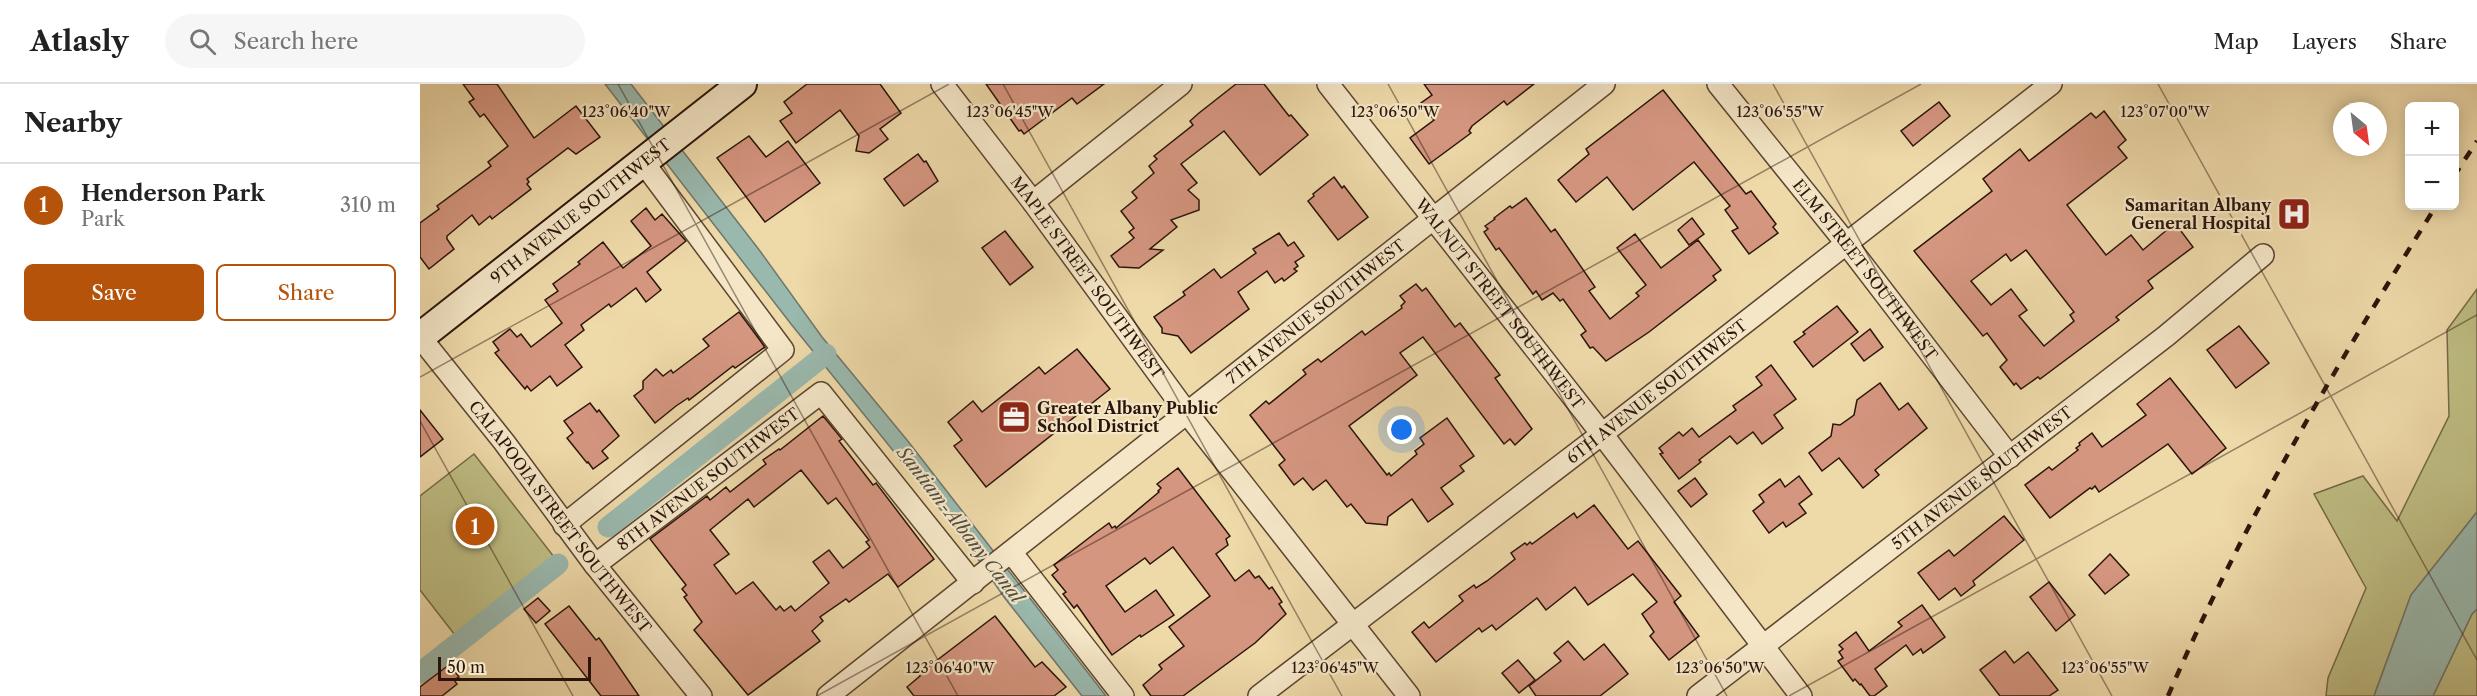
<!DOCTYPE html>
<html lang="en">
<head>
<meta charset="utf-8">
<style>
  :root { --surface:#fff; --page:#f6f6f6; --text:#222; --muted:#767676; --line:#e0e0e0; --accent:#b45309 }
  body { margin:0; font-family:"Libre Caslon Text",serif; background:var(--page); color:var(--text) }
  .controls { position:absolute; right:18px; top:18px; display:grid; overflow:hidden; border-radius:9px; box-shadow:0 3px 15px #0003 }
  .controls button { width:54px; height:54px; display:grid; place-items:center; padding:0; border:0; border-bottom:2px solid var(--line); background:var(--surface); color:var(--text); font:30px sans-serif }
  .compass { position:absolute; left:1913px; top:18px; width:54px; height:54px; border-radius:50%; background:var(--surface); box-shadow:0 3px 15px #0003; rotate:151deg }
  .scale { position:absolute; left:18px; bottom:15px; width:153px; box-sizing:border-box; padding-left:6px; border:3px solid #2b150a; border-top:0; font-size:16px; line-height:21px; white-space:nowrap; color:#2b150a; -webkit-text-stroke:4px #f4e6c7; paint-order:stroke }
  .you { position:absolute; left:982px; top:346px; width:21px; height:21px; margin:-15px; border:4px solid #fff; border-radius:50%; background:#1a73e8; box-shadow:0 0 0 9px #1a73e833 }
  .badge { display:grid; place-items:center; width:39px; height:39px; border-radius:50%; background:var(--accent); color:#fff; font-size:20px; font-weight:700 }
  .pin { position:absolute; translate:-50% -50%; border:3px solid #fff; box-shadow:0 2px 6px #0006 }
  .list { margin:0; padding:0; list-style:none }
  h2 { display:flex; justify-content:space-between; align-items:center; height:78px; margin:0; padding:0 24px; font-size:26px }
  h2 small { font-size:20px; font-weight:400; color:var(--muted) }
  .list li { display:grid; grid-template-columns:39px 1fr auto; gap:18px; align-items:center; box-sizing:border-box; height:84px; padding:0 24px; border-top:2px solid var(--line) }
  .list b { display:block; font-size:22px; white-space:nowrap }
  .list p { margin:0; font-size:20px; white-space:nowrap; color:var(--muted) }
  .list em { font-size:20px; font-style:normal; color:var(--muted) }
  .actions { display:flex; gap:12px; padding:18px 24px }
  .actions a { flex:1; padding:14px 0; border:2px solid var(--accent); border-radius:9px; text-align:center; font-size:21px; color:var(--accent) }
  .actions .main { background:var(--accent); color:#fff }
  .icon { flex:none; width:33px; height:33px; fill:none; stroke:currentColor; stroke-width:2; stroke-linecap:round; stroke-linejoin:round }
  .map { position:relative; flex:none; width:2057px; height:612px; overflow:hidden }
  header { display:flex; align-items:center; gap:36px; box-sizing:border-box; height:84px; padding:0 30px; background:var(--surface); border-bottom:2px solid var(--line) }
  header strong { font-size:28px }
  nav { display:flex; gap:33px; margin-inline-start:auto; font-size:21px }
  .search { width:420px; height:54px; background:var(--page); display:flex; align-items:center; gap:15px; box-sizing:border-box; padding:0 21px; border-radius:33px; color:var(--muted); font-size:22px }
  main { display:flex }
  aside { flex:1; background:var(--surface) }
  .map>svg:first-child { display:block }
</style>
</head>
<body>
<header>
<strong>Atlasly</strong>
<div class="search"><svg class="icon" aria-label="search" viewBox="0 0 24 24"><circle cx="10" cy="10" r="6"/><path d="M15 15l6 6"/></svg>Search here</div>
<nav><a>Map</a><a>Layers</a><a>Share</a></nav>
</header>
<main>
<aside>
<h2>Nearby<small></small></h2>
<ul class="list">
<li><span class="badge">1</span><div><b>Henderson Park</b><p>Park</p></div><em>310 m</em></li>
</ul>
<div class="actions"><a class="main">Save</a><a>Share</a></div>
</aside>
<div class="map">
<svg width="2057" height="612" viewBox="0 0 2057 612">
  <rect width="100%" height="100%" fill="#eed9a9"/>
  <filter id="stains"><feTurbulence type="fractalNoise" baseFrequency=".00333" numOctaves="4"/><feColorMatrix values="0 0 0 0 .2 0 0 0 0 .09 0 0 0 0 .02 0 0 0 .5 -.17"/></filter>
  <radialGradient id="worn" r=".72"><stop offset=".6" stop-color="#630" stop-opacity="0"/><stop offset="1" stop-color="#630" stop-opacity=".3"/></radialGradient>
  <g fill="#bfbe84" stroke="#756a47" stroke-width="1.5">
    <polygon points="2057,205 2057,428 1991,511 1954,612 1906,612 1908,594 1946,504 1894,410 1943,392 1977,437 2029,332 2027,246"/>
    <polygon points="54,370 138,478 38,555 0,506 0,412"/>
    <polygon points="2057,525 2057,612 2013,612 2052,530"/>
  </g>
  <g fill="#9ab9ae" stroke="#6e776c" stroke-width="1.5">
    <polygon points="185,0 211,0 340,167 402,253 487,356 686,612 662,612 584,513 542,452 371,240"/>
    <polygon points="2057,428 2057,525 2052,530 2013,612 1954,612 1991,511"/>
  </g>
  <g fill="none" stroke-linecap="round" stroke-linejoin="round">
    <g stroke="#9ab9ae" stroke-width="21">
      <polyline points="188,443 406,270"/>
      <polyline points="0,589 138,480"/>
    </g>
  </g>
  <g fill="#d59680" stroke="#2b150a" stroke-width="1.5" fill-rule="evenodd">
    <polygon points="43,0 77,0 114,54 156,22 180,53 156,70 148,64 107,95 109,98 107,100 111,105 72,135 70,132 59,141 52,131 27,152 27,155 34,165 9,185 0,173 0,139 19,125 17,122 71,82 68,78 88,62 64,30 60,33 49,18 54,15"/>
    <polygon points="387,0 460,0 481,29 460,45 468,55 449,69 436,67 439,52 420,26 376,59 360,37 372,29 364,18"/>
    <polygon points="566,0 684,0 657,20 652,14 604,50 601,46 599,47"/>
    <polygon points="816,0 844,0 869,32 871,31 888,51 840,91 804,47 761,80 777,99 768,106 779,116 779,126 751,136 757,143 730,165 743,166 719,184 699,183 691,172 714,154 709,148 714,144 701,127 717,114 712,108 734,89 729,82 737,75 734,72 773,41 770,37 779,29"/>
    <polygon points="1004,0 1114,0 1087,21 1084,17 1052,42 1049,47 1051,49 1009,80 990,54 1014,36 1001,19 1012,11"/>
    <polygon points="1243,6 1326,110 1331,107 1356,140 1353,143 1358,149 1329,170 1312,147 1318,144 1305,126 1310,122 1274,78 1213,126 1187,93 1156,118 1138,96 1169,70 1166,65"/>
    <polygon points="1519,18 1530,32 1493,62 1481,47"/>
    <path d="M1684,27L1706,56L1698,63L1707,74L1647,121L1686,171L1711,151L1723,166L1755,139L1773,163L1728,197L1733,204L1696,233L1699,236L1620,295L1618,293L1601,305L1596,299L1594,301L1580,283L1587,276L1567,249L1563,252L1494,167L1572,107L1563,95L1600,65L1609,77L1671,29L1676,34ZM1606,166L1654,228L1650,231L1654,237L1624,262L1599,232L1607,226L1591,205L1571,221L1551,197L1586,170L1591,177Z"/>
    <polygon points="329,52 346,73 368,57 400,99 345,138 297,74"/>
    <polygon points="498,70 504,78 506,77 518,97 484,122 464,95"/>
    <polygon points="914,93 922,104 924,102 948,133 918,156 888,117 894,112 893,110"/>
    <polygon points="1106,114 1131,148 1135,145 1175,203 1169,207 1190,235 1219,212 1216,209 1226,201 1197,164 1215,150 1241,184 1278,156 1301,186 1293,192 1296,196 1229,248 1186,277 1173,263 1170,264 1161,251 1166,247 1143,215 1140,217 1133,209 1122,216 1116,207 1113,210 1079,164 1076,166 1064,148 1068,145 1065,142 1075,135 1074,134 1090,122 1092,124"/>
    <polygon points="226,124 235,136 242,130 266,157 227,188 241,206 226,218 216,204 191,223 189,220 161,241 164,246 145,261 162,283 137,302 130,292 111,307 107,302 105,305 75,269 79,266 73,258 90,245 97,253 101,250 111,263 142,239 125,216 138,207 133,200 160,180 158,178 183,158 203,184 231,162 211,137"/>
    <polygon points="1272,134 1284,150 1269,161 1258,146"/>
    <polygon points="585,147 613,183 590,201 562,164"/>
    <polygon points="859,149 868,162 874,158 884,172 875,178 878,182 874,185 877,187 864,197 862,194 855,199 847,187 818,208 829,225 771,269 758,252 742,249 742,244 734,233 765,211 763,208 794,185 801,194 836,169 833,165"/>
    <polygon points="996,200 1002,207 1006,204 1035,243 1040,239 1080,291 1075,294 1112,345 1095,361 1090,355 1084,360 1003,253 980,269 997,291 929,342 967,391 969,389 971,392 997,370 995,367 1004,360 1000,354 1027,334 1054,372 1040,382 1044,387 1021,404 1033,420 1008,438 992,415 968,433 967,441 946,439 931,420 927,423 906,396 893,406 883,394 874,401 859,381 865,376 830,331 846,317 849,320 886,290 883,286 898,275 901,278 942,247 945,251 982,224 981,222 985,218 980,212"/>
    <polygon points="1417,222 1438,248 1393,283 1374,258 1385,250 1383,248"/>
    <polygon points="319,228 345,263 315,284 313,282 269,316 268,314 256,322 235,339 214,312 223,305 223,297 236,285 243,292 251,286 253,289 289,262 283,255"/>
    <polygon points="1819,242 1849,279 1816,304 1787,266"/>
    <polygon points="1450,245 1463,263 1444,277 1431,260"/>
    <polygon points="657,265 690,305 566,403 534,362 542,356 528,338 553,317 562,328 619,283 625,290"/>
    <polygon points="1351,281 1376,315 1354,331 1363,344 1342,360 1333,348 1317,360 1310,352 1279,376 1281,378 1259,395 1240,370 1243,369 1239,364 1259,348 1263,352 1272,344 1279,353 1316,326 1313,322 1342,301 1336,293"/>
    <polygon points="1750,294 1806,364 1772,390 1748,360 1679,408 1675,402 1672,405 1670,404 1630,434 1605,401 1629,383 1632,386 1658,366 1656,364 1660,361 1659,359 1672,349 1682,363 1726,331 1717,320"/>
    <polygon points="1460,299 1479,326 1488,319 1507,344 1455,386 1459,391 1443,404 1419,374 1402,387 1389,369 1411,352 1413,340 1420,341 1434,331 1437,316"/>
    <polygon points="170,319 177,328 179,326 199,352 182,367 188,374 173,385 168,378 167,379 147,354 153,349 144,337"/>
    <polygon points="0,326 23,355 0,373"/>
    <path d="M403,332L422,355L419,357L453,401L456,399L514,475L478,503L468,490L429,518L426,515L400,533L403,537L392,547L400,557L328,611L274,546L282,538L264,513L267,511L262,505L266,501L230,455L287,412L290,416L306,403L310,408L346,380L343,376L359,365L360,366ZM381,386L408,420L416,414L449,456L446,458L450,463L423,484L409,466L393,478L409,499L375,527L371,522L364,527L360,522L356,526L333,498L316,510L294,481L309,470L290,446L328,415L334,423Z"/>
    <polygon points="758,384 810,452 806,455 808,461 796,470 815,497 829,486 835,494 839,492 849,505 852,503 862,518 859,520 866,530 835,559 763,612 731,612 723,601 742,585 739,581 764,562 749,543 790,512 753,463 730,480 725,474 686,502 705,528 736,506 754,531 721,553 720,551 692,571 657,521 654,524 643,510 646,508 632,491 638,486 634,481 674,450 689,439 692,444 695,442 696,444 739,408 738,407 741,404 737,400"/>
    <polygon points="1379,392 1392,410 1379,420 1386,429 1366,443 1363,438 1349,449 1333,427 1344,418 1339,411 1360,395 1365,403"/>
    <polygon points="1275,394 1287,410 1271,423 1258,407"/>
    <polygon points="1174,421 1208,465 1218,457 1261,512 1254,518 1279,552 1249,576 1230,552 1234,548 1222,530 1237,518 1213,490 1168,521 1155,503 1126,526 1117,514 1076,546 1072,541 1062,548 1059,544 1016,578 992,548 1004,538 1009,544 1043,517 1039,512 1054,501 1056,504 1067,497 1095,475 1091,469 1105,459 1107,461 1110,458 1112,460 1154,429 1157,434"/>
    <polygon points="1584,432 1604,456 1553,497 1555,501 1541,512 1535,504 1519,516 1498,489 1529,466 1534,472"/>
    <polygon points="1690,470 1709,491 1685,510 1669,491"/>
    <polygon points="1629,498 1655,531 1636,547 1610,513"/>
    <polygon points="118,514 130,527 116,539 104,525"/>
    <polygon points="1502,521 1525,553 1503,569 1501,565 1493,571 1486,561 1455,585 1467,602 1454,612 1450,612 1441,600 1440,601 1435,595 1433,597 1418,577 1423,574 1419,568 1423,565 1419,561 1436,548 1449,567 1482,542 1478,538"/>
    <polygon points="149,522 176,556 179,554 182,558 219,612 181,612 125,540"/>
    <polygon points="575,532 615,583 622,578 646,603 634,612 494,612 487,603 500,592 499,590"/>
    <polygon points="1148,557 1164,576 1184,560 1208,590 1180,612 1116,612 1109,602 1141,577 1134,569"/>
    <polygon points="1585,567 1594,579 1608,568 1638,606 1629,612 1580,612 1560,586"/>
    <polygon points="1098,576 1115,596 1099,609 1082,589"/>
    <polygon points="30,580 39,593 34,596 37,600 22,612 0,612 0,603"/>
  </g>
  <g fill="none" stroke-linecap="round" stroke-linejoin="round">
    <defs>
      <g id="street">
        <path id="s1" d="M522,0L613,118L767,329L989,612"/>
        <path id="s2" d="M908,0L1182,350L1381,612"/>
        <path id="s3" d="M1298,0L1426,159L1590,373"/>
        <polyline points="613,118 761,0"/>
        <path id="s4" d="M0,253L84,358L175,481L281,612"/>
        <polyline points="144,441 363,266 223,78"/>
        <polyline points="591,468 703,612"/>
        <path id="s5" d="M175,481L401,309L553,499"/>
        <path id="s6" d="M408,612L1184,0"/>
        <path id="s7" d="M839,612L1182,350L1631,0"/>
        <path id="s8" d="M1278,612L1746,252L1843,171"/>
      </g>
      <g id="secondary">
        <path id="s9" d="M0,253L322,0"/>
      </g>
    </defs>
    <use href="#street" stroke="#5c4632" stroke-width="24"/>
    <use href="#secondary" stroke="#2b150a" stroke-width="32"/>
    <use href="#street" stroke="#f4e6c7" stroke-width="21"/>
    <use href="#secondary" stroke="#f4e6c7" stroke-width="28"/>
    <g stroke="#2b150a" stroke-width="4.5" stroke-dasharray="10 10" stroke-linecap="butt">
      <polyline points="2034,92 2057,57"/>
      <path d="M1748,612C1822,440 1917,280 2016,122"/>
    </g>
  </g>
  <path fill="none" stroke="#2b150a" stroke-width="1.5" stroke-opacity="0.45" d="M198,0L538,612M583,0L922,612M968,0L1307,612M1353,0L1692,612M1738,0L2057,576M0,293L529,0M0,337L153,612M397,612L1501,0M1369,612L2057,231"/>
  <defs>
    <symbol id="hospital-square" viewBox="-11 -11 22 22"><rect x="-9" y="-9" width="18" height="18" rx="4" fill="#8f2418" stroke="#f4e6c7"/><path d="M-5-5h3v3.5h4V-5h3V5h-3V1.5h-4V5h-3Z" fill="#fff"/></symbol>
    <symbol id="office-square" viewBox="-11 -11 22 22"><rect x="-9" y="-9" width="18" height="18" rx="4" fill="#8f2418" stroke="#f4e6c7"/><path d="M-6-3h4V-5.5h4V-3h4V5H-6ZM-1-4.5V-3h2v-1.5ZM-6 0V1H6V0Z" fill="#fff"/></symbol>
  </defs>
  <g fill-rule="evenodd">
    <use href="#hospital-square" x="1855" y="111" width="38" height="38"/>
    <use href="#office-square" x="575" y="314" width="38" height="38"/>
  </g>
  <g text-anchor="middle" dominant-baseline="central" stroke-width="4.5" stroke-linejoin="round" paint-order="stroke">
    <g font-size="16" font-weight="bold" fill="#2b150a" stroke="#f4e6c7" text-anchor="end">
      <text x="1851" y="121">Samaritan Albany<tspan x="1851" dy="18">General Hospital</tspan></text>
      <text x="617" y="324" text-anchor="start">Greater Albany Public<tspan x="617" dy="18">School District</tspan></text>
    </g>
    <g font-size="16" fill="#2b150a" stroke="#f4e6c7">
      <text stroke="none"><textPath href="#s9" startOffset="204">9TH AVENUE SOUTHWEST</textPath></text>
      <text stroke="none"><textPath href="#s3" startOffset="237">ELM STREET SOUTHWEST</textPath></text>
      <text stroke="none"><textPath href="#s1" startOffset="242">MAPLE STREET SOUTHWEST</textPath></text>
      <text stroke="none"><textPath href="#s2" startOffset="279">WALNUT STREET SOUTHWEST</textPath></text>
      <text stroke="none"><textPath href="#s6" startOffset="621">7TH AVENUE SOUTHWEST</textPath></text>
      <text stroke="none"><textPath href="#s7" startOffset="501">6TH AVENUE SOUTHWEST</textPath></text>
      <text stroke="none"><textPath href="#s8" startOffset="358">5TH AVENUE SOUTHWEST</textPath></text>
      <text stroke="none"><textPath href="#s5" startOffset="142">8TH AVENUE SOUTHWEST</textPath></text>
      <text stroke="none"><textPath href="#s4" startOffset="228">CALAPOOIA STREET SOUTHWEST</textPath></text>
    </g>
    <g font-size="18" font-style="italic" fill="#524e43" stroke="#f4e6c7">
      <text transform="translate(540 441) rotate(52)">Santiam-Albany Canal</text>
    </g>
  </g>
  <g font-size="15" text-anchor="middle" fill="#2b150a" stroke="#f4e6c7" stroke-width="4.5" stroke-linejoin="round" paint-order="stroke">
    <text x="206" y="33">123°06'40"W</text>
    <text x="590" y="33">123°06'45"W</text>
    <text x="975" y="33">123°06'50"W</text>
    <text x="1360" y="33">123°06'55"W</text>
    <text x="1745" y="33">123°07'00"W</text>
    <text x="530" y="589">123°06'40"W</text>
    <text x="915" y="589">123°06'45"W</text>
    <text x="1300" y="589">123°06'50"W</text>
    <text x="1685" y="589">123°06'55"W</text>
  </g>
  <rect width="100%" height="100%" filter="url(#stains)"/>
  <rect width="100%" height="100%" fill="url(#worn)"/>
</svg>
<div class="controls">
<button>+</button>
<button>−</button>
</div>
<svg class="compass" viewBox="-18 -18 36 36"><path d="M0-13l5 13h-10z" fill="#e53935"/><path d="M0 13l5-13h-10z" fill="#767676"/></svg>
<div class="scale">50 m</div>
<div class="you"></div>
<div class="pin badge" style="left:55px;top:442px">1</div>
</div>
</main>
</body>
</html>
